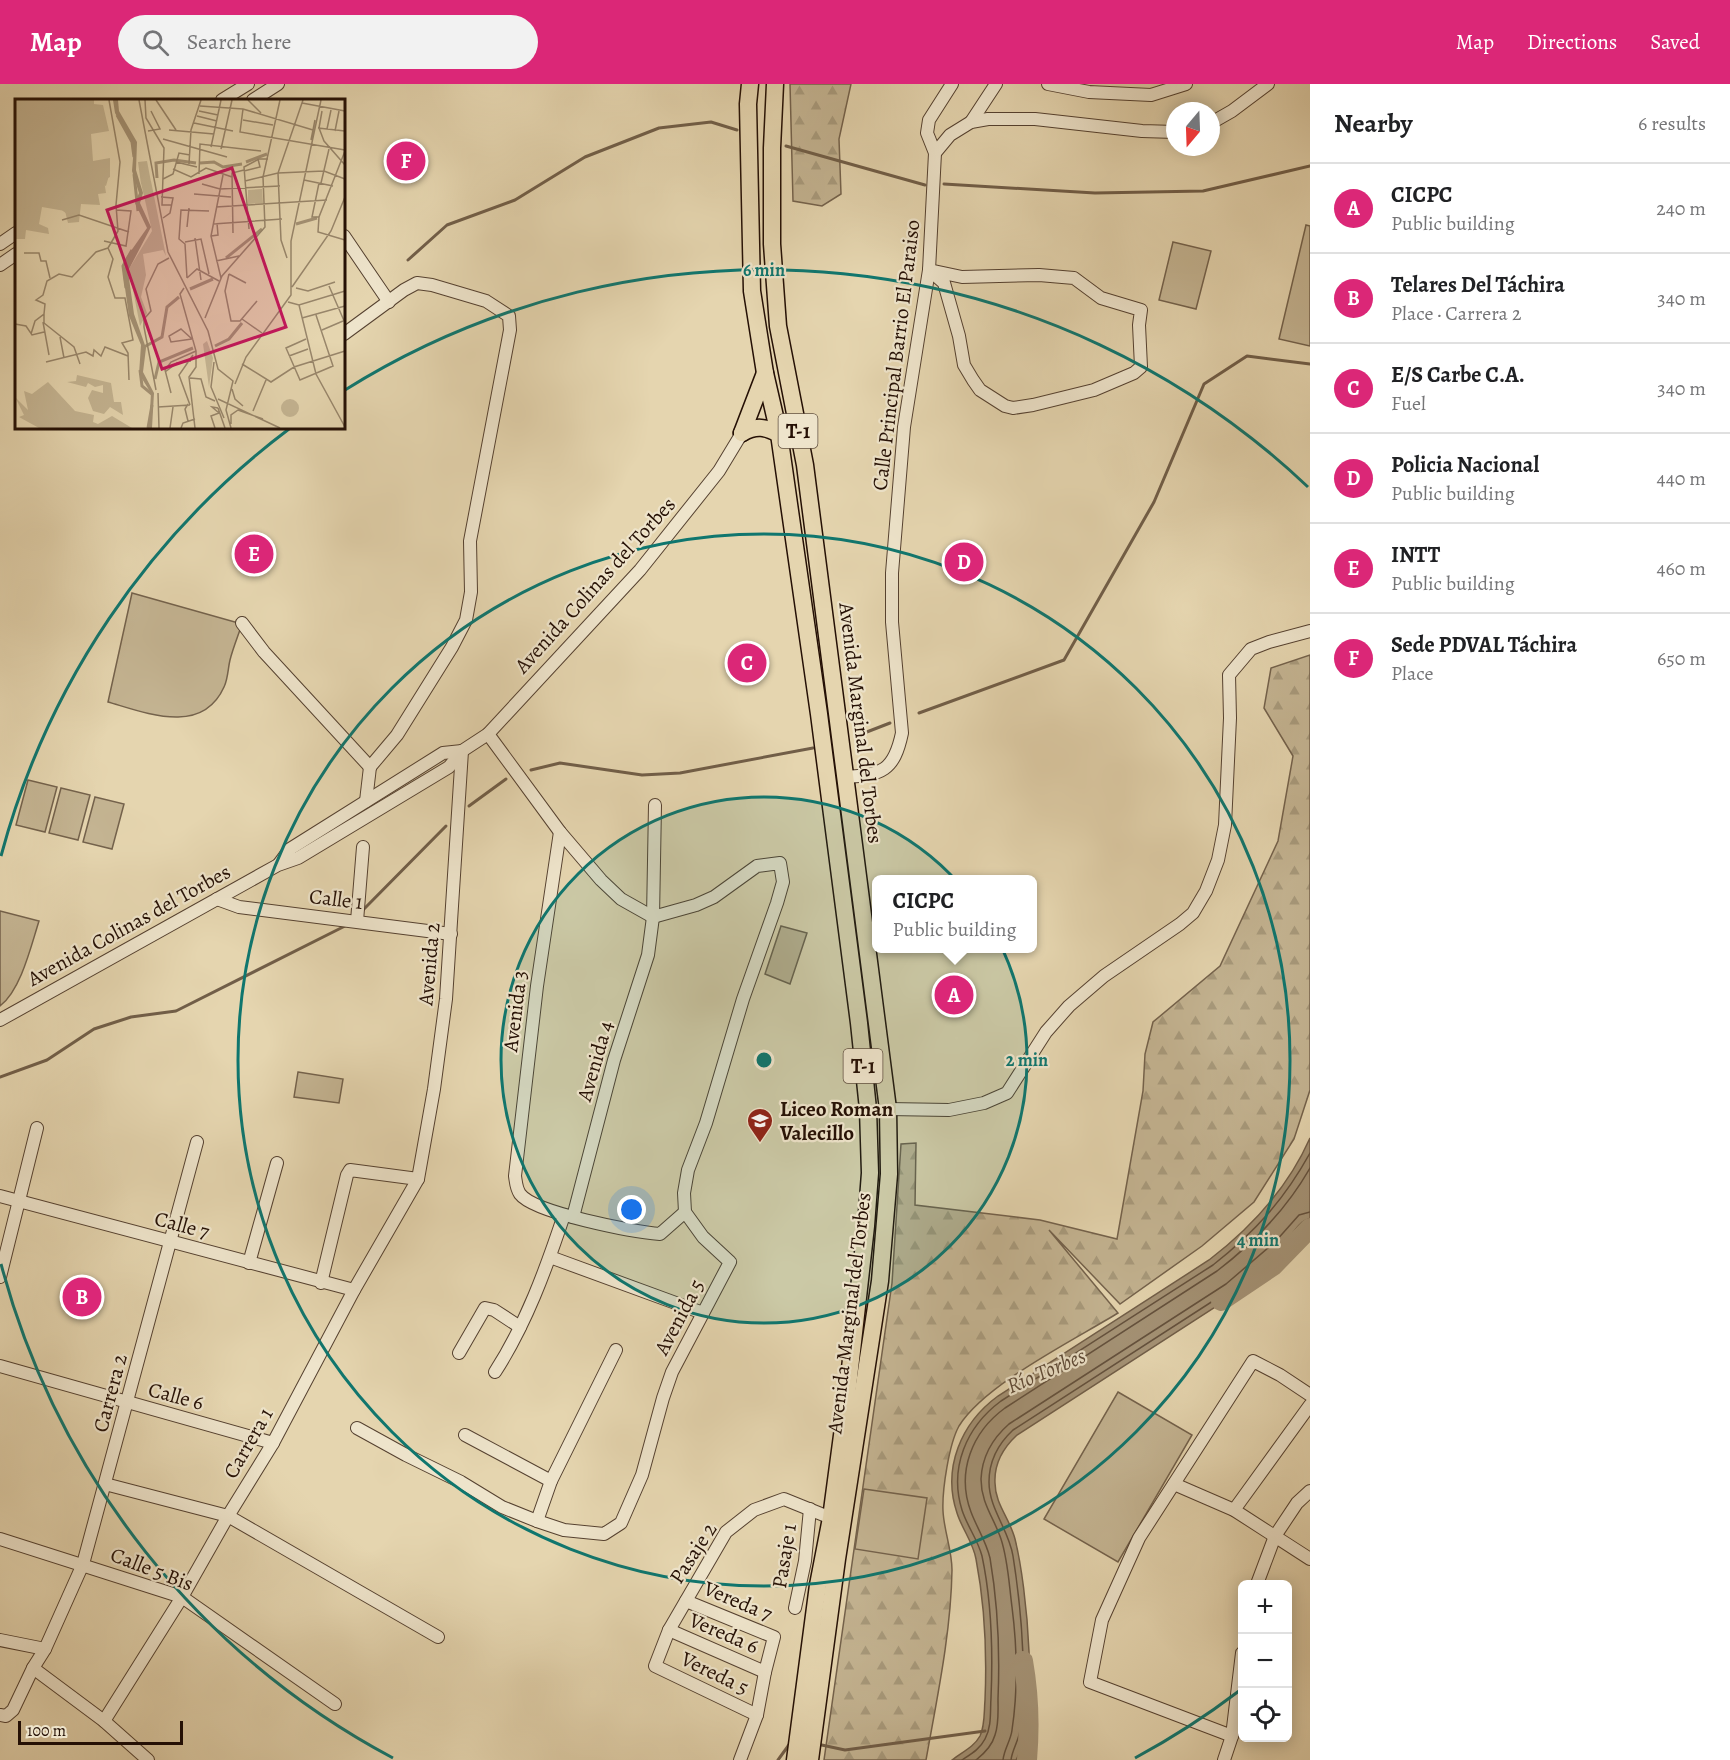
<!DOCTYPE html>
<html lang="en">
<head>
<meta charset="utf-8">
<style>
  :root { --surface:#fff; --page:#f2f2f2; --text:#202124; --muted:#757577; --line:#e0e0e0; --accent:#db2777 }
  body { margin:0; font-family:Alegreya,serif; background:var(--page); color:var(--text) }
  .controls { position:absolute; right:18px; bottom:18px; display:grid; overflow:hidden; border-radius:9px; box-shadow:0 3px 15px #0003 }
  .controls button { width:54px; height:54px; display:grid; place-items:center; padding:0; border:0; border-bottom:2px solid var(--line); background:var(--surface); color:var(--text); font:30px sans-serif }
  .compass { position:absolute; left:1166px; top:18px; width:54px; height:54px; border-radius:50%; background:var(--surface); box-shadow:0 3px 15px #0003; rotate:199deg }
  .scale { position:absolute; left:18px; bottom:15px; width:165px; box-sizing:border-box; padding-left:6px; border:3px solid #251005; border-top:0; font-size:16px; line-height:21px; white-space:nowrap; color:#251005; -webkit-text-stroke:4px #eee4cb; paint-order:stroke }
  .you { position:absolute; left:632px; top:1126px; width:21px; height:21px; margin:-15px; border:4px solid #fff; border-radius:50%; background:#1a73e8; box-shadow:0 0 0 9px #1a73e833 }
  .badge { display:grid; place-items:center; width:39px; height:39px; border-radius:50%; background:var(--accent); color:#fff; font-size:20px; font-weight:700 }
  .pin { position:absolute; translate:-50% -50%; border:3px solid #fff; box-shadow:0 2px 6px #0006 }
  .popup { position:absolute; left:872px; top:791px; width:165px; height:78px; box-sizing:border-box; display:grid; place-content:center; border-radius:9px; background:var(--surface); filter:drop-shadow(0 2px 4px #0005); font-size:20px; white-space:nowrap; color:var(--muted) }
  .popup b { font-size:22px; color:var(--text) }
  .popup::after { content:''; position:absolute; left:50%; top:100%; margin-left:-12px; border:12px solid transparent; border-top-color:var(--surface) }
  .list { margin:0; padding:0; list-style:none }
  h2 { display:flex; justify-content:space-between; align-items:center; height:78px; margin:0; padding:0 24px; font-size:26px }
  h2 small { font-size:20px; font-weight:400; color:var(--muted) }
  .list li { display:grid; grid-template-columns:39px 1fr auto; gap:18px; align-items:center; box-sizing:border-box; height:90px; padding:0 24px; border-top:2px solid var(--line) }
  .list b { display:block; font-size:22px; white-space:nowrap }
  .list p { margin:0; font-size:20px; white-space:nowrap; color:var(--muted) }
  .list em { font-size:20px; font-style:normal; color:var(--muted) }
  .icon { flex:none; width:33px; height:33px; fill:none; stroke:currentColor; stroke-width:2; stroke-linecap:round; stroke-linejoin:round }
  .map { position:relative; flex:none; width:1310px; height:1676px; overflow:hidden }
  header { display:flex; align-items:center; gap:36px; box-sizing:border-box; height:84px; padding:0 30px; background:var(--accent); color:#fff }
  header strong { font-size:28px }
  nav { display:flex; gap:33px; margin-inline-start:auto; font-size:21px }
  .search { width:420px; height:54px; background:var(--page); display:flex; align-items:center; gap:15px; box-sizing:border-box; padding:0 21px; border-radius:33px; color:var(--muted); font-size:22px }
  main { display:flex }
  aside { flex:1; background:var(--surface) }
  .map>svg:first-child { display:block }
</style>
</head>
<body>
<header>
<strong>Map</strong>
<div class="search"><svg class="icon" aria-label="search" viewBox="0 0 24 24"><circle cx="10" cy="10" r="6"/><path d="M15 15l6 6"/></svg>Search here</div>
<nav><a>Map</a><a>Directions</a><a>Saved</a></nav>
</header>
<main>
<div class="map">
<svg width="1310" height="1676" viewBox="0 0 1310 1676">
  <defs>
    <pattern id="forest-firs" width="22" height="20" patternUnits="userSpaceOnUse" patternTransform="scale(1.5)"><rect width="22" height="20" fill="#c4b492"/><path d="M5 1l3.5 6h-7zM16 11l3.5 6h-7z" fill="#a89a7c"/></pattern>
  </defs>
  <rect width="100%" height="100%" fill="#e5d5af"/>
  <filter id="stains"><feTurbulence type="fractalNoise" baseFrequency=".00333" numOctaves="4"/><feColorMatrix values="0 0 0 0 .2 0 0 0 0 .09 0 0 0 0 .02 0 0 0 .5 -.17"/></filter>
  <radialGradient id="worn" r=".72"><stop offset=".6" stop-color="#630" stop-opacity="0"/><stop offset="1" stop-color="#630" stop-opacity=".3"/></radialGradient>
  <g fill="url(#forest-firs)" stroke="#74624c" stroke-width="1.5">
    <polygon points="790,0 851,0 839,55 841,110 822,122 793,117"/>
    <path d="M1310,571V1006L1294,1055L1254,1118L1202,1162L1120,1220L1049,1146L1118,1229C1074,1256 985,1300 959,1342C949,1360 942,1406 943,1427C944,1447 952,1466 952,1486C951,1549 937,1614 926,1676H824L892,1199L901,1060L916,1059L915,1121L1040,1136L1117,1155L1143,1007L1145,970L1153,938L1220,882L1278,757L1293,672L1264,624L1271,584Z"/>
  </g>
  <g fill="#c4b492" stroke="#74624c" stroke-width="1.5">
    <polygon points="1306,141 1310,142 1310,262 1279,255"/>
    <polygon points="1173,158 1211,167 1196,225 1159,216"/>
    <path d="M132,509L242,540C238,552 233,564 230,576C228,584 228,595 224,603C202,652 146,629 108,618Z"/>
    <polygon points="28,696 57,703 45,748 16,741"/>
    <polygon points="61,704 90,711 78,756 49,749"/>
    <polygon points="95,713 124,720 112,765 83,758"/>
    <path d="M0,827L39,837C31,862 21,906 0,922Z"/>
    <polygon points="781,842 807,849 790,900 765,890"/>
    <polygon points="298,988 343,995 339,1019 294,1013"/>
    <polygon points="1118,1308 1192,1351 1118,1478 1044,1435"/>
    <polygon points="864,1405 927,1414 918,1475 855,1465"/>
  </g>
  <path fill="#a49275" stroke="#715e48" stroke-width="1.5" d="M1310,1054V1138C1289,1167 1262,1189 1234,1211L1017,1351C1003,1364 994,1380 995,1399C995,1420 1010,1435 1015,1455C1027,1503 1040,1633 1016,1676H952C962,1668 974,1663 980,1652C985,1642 984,1628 985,1616C987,1569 985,1522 976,1475C973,1458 962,1445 957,1429C942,1384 961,1339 998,1312L1209,1176C1252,1143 1288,1104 1310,1054Z"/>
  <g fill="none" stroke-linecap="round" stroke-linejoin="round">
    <g stroke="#64513d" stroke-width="1.5">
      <path d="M962,1676C971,1670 980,1665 985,1655C992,1642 990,1627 991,1614C993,1567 992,1519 982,1472C978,1456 967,1442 962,1426C949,1384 966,1343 1001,1317L1213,1181C1255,1148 1284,1116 1310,1069"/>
      <path d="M976,1676C985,1669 992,1662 995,1651C999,1640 998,1627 998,1615C1000,1568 998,1521 990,1474C986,1457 977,1444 971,1428C956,1388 972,1348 1005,1324L1217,1187C1255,1158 1286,1126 1310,1084"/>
      <path d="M1003,1676C1004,1665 1011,1656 1012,1646C1018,1606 1017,1562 1012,1523C1009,1500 1008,1476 1001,1455C994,1434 981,1419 981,1395C982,1373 993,1354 1009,1340L1226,1200L1275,1158L1299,1131L1310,1128"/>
      <path d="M1011,1676C1012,1666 1019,1656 1020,1646C1027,1588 1022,1529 1013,1472C1009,1446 989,1425 989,1398C989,1377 998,1360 1013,1346L1230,1206C1251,1190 1272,1173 1290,1153C1295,1146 1301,1136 1310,1135"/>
    </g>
    <g stroke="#715e48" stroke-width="3">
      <polyline points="786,62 925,101"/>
      <polyline points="944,100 1095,109 1203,107 1310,82"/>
      <polyline points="408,176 447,141 515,116 585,73 659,44 711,38 737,46"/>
      <polyline points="919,629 1064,576 1154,418 1204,300 1247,272 1310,280"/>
      <polyline points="859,651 890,639"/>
      <polyline points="531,686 560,679 642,691 680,689 813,664"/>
      <polyline points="469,722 506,695"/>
      <polyline points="362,827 446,742"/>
      <polyline points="0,993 47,976 94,945 131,933 176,927 345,842"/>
      <polyline points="817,1660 845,1666 985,1647"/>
      <polyline points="778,1676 791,1658"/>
    </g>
    <g stroke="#a49275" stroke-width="20">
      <polyline points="1221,1217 1273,1182 1310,1144"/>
      <path d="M1023,1577C1029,1611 1030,1642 1027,1676"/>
    </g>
    <defs>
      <g id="minor">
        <polyline points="1048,0 1089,8 1151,11 1186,0"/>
        <polyline points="222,16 248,0"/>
        <polyline points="253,16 278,0"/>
        <polyline points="971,38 996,0"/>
        <polyline points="1211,39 1232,27 1268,0"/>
        <polyline points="935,69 927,49 929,36 952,0"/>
        <polyline points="344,152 389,218"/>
        <polyline points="0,160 16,149"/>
        <polyline points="0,181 16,170"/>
        <polygon points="929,186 962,193 1039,191 1074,194 1101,214 1141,226 1139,241 1141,283 1134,289 1094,306 1033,321 1013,324 1005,322 980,306 973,296 964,281 959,252 944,199"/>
        <polyline points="344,250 404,206 417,199 432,201 486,217 509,232 510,246 470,457 471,508 466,536 452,563 397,651 370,683"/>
        <polyline points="242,539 264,568 370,683"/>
        <path d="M845,693C882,691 894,687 902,649L892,538V489L904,343L929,186L935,69L950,51L971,38L988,35H1035L1142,47L1175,48"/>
        <polyline points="366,717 370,683"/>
        <path d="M560,748L537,902L515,1092C516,1098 516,1104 520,1110C534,1129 634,1148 660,1150L685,1128"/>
        <polyline points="279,780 290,765 443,669 462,667"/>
        <polyline points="217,815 239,823 451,850"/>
        <polyline points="357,837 363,763"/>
        <polyline points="0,936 278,781 298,774 449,683 462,667 488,650 640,486 719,387 742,349"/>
        <polyline points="888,1025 949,1026 984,1019 1007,1009 1046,948 1069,922 1104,892 1180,840 1193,829 1206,807 1218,776 1225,741 1230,634 1229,591 1251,565 1269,558 1310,547"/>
        <polyline points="0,1112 354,1206"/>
        <polyline points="573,1133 614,976 648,871 653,833 655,721"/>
        <polyline points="550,1173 703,1229"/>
        <polyline points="249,1179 277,1079"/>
        <polyline points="0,1193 37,1044"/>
        <polyline points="321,1199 347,1091 350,1086 418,1095"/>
        <polyline points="459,1269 485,1224 494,1226 520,1243"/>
        <polyline points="0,1282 273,1359"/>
        <path d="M495,1288C526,1240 546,1185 564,1131"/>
        <polyline points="357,1344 406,1371 461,1398 502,1423 537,1437 564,1446 604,1450 621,1439 642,1391 663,1314 672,1288 730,1178 703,1153 685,1128 684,1109 688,1086 706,1039 743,915 777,819 783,798 780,779 757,782 714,813 696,821 653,833 621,815 601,796 560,748 488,650"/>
        <polyline points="465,1351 551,1397"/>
        <polyline points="105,1400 228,1432 438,1553"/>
        <polyline points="1174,1400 1234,1426 1310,1475"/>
        <polyline points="1234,1426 1310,1321"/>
        <polyline points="537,1437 551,1397 616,1266"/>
        <polyline points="0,1455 182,1513 335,1620"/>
        <polyline points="1257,1500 1275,1452 1297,1419 1310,1407"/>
        <polyline points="686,1517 774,1553 765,1588 757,1631 740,1676"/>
        <polyline points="795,1524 805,1477 810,1425"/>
        <polyline points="669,1546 765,1588"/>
        <polyline points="0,1556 45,1565"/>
        <polyline points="33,1584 104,1637 148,1676"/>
        <polyline points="0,1631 6,1632 13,1626 33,1584 45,1565 83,1480 197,1058"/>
        <polyline points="757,1631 655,1582 669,1546 726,1448 754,1426 784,1415 831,1434"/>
        <polyline points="104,1637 182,1513 228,1432 273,1359 354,1206 418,1095 434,1005 446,915 462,667"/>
        <polyline points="1232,1652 1090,1598 1102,1536 1139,1454 1253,1277 1280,1291 1310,1311"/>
        <polyline points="1224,1676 1232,1652 1242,1569"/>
      </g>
      <g id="highway">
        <polyline points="750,0 748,20 752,207 765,289 779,350 819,630 859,939 868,1025 870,1089 866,1142 845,1329 831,1434 818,1501 795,1676"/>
        <polyline points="775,0 772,64 772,160 778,242 805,381 888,1025 889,1090 880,1197 837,1475 810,1676"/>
        <polyline points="742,349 765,289"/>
        <path d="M742,349C756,341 766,343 779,350"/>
      </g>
    </defs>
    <use href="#minor" stroke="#554130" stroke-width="14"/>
    <use href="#highway" stroke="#251005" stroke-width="19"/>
    <use href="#minor" stroke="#eee4cb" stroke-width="12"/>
    <use href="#highway" stroke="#e5d5af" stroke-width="16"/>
  </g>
  <circle cx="764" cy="976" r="263" fill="#0f766e" fill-opacity=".12"/>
  <g fill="none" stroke="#0f766e" stroke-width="3">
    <circle cx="764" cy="976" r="263"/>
    <circle cx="764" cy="976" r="526"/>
    <path d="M1239 1607A790 790 0 0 1 1135 1674M393 1674A790 790 0 0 1 1 1180M1 772A790 790 0 0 1 289 345M345 306A790 790 0 0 1 1308 403"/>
  </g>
  <defs>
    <symbol id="school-pin" viewBox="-11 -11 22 30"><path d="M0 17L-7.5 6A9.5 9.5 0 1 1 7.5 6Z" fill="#8f2418" stroke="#eee4cb"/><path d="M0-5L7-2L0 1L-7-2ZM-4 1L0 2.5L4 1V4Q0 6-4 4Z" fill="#fff"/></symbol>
  </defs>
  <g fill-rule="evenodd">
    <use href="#school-pin" x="745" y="1022" width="30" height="40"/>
  </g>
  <g text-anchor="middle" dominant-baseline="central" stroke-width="4.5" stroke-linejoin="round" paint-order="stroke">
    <g fill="#eee4cb" stroke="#615040" stroke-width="1.5">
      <rect x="778.5" y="330" width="39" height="34" rx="4.5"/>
      <rect x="843.5" y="965" width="39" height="34" rx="4.5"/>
    </g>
    <g font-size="20" font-weight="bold" fill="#251005">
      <text x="798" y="347">T-1</text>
      <text x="863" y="982">T-1</text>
    </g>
    <g font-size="21" fill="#251005" stroke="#eee4cb">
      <text transform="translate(896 271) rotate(-83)">Calle Principal Barrio El Paraiso</text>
      <text transform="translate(595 501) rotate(-48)">Avenida Colinas del Torbes</text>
      <text transform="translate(861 639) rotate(83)">Avenida Marginal del Torbes</text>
      <text transform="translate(336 815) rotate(7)">Calle 1</text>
      <text transform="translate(129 841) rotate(-29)">Avenida Colinas del Torbes</text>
      <text transform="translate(429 880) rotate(-85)">Avenida 2</text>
      <text transform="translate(515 927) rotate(-83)">Avenida 3</text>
      <text transform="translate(595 977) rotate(-74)">Avenida 4</text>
      <text transform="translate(182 1141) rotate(15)">Calle 7</text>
      <text transform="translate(849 1229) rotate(-83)">Avenida Marginal del Torbes</text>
      <text transform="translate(679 1233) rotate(-62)">Avenida 5</text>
      <text transform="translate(110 1309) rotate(-75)">Carrera 2</text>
      <text transform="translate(176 1312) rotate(15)">Calle 6</text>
      <text transform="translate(248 1359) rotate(-60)">Carrera 1</text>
      <text transform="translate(693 1469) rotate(-57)">Pasaje 2</text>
      <text transform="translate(784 1472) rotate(-81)">Pasaje 1</text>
      <text transform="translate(152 1485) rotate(21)">Calle 5 Bis</text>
      <text transform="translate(738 1517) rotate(23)">Vereda 7</text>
      <text transform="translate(724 1549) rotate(23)">Vereda 6</text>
      <text transform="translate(715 1589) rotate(26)">Vereda 5</text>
    </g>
    <g font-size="21" font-weight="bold" fill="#251005" stroke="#eee4cb" text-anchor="start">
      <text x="780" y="1025">Liceo Roman<tspan x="780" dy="24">Valecillo</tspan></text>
    </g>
    <g font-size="22" font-style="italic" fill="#5e4a37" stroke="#eee4cb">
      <text transform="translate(1046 1287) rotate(-23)">Río Torbes</text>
    </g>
  </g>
  <g transform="translate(15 15)">
    <rect width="330" height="330" fill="#e5d5af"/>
    <path d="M0,1H79V5L88,6L94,32L76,35L78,62L95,59V78L89,81L91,94L83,95L85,106L66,105L64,123L53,124L50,112L27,108L24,125L33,129L34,135L11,131L10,140H0Z" fill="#c4b492"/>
    <path d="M0,1L7,12L48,22L79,24L90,19L93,31L85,27L49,32L17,19L8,21V30L38,40L35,50L40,56L36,63H28L0,53ZM60,51L66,57L77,65L58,70L47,64L50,61L57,66L56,52ZM79,70L95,73L91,87L62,74ZM19,82L33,91L21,105L0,113V92L11,94ZM136,82L151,157L148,151L128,155L131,176L126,198L132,214L125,227L114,170L137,132L126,84ZM45 105a10 10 0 1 1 20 0a10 10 0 1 1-20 0ZM192,242L198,259L194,288L188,245ZM62,276L96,284L99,303H106L108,316L95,308L89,315L78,312L73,299L77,291L88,294V286L80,288L73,284L71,288L52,283L61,282ZM33,283L60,312L79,316L78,323L83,325L97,317L117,329H24L4,318L9,316L0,298L13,311L9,292L17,295Z" fill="#c4b492"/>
    <path d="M132,62L136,83L126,85L123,63ZM247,90L248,104L233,105V91ZM266 309a9 9 0 1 1 18 0a9 9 0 1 1-18 0Z" fill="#c4b492"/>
    <path d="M98,1H103L104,12L122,43L121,71L128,94L125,104L136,128L113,172L119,215L131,249L128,273L139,294L137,329H134L136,294L124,275L126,246L114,217L108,175L111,159L132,129L120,104L124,94L117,72L119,47L100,14Z" fill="#a49275"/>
    <path fill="none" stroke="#a49275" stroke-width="3" d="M102,16L117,43L119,58M231,63L252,55M185,64L199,63L208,68L227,65M119,75L123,112M142,79L141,64L159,61L181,64M281,125L302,119M211,159L247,130M111,189L108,167L117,151M175,190L198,180M200,247L214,240L227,224M129,248L147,238L152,208L164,198M125,271L127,287L138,296M140,280L144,263L178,249M133,329L137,306"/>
    <path fill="none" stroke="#98866b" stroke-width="1.5" d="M124,1L153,153L193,232L203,270L218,282L211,311L216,329M130,1L131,19L149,49L147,106H157M141,1L161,31M233,1L246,14M287,4L330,12M185,7L228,10L298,31M228,10L225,33L330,51M184,12L203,16M307,12L304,29L309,42L330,66M182,17L202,22M228,21L258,26M179,24L218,32M303,29L330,32M312,30L316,11M154,31L199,35M133,32L145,30L136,12M320,32L324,12M148,40L212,58M296,41L300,21M196,48L206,1M206,50L217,1M330,52L304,118L303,133L330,141M161,63L182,68M174,65L176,31L186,1M158,70L176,78L191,69L217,78M229,72L245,68L243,60M184,75L185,45L246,52M148,80L158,75L164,54L175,56M289,81L318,87M230,82L263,74L309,72L330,80M306,84L314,50M187,85L205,90L265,87M179,95L216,98M146,98L158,99L155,114L148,119M201,108L312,101M304,118H297L304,84M47,121L64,116L114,133M198,125L267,120M172,128L174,109M234,130L229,68L244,60H253M218,134L217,74L229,71M196,137L203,136L202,124M180,139L186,181M89,142L111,147L116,112L101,111M170,143L186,140L194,175M93,149L98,160L93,178L100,199H110L118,241L107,244L113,254L114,281M93,149L103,132L101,106L105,63L94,1M9,154H24L26,162H31L35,179M272,159L266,141L263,74L288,1M201,162L224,157M214,175L210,192L216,222H225L242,202M214,175L231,184M172,179L170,145L164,140L166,111L194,112M172,179L182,170L204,182M206,179L196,137L208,76M314,187L330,224M277,188L316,132L330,98M281,189L293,192L320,183M273,203L284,206L330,192M284,206L301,275L330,328M29,215V224L59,248L65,265M190,219L207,177L250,128L248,78L265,1M287,219L330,207M227,220L247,234M28,223L34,256M0,225L11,227L17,236L29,233M166,230L177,240L156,243L154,237ZM307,231L328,222M16,235L20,222L29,215L30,205L21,201L28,196L32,182L44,175L57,178L81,153L93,149M45,238L49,259M291,240L271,249L285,281L318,267L301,216M274,257L293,250M31,263L71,253L78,257L79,251L86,257L90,248L113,257M199,263L196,288L209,319M227,265L256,283L279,268L330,252M150,273L162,264L176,262M175,279L186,280L191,298L200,302M220,285L231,258L276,196V142L306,1M217,290L220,300L228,307M141,291L129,228V220L136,212L131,190L143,165L154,159M143,294L144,329M156,294L150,271L156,263L181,252L165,195L169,189M203,300L265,329M173,305L170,310L173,322M175,306L164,276L178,256M143,308L175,306M203,309L210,329M238,312L251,281M216,325V316L223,311L248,320M155,329L158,308M166,329L168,324L180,320M180,329L174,278L181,268V252M200,329L196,317L204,314L197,308L203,309"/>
    <path fill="#c2185b" fill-opacity="0.15" stroke="#c2185b" stroke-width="3" d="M217,69L271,228L147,270L92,111Z"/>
    <rect width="330" height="330" fill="none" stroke="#251005" stroke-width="3"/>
  </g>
  <circle cx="764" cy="976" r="9" fill="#0f766e" stroke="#eee4cb" stroke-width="3"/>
  <g font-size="18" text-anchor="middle" font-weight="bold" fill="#0f766e" stroke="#eee4cb" stroke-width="4.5" stroke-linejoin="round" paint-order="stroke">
    <text x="764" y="192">6 min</text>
    <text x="1027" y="982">2 min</text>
    <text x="1258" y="1162">4 min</text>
  </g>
  <rect width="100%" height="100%" filter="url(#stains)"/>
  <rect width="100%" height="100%" fill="url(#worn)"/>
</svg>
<div class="controls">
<button>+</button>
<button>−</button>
<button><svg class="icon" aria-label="locate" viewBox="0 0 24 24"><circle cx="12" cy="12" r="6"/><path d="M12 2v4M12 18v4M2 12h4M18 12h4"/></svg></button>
</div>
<svg class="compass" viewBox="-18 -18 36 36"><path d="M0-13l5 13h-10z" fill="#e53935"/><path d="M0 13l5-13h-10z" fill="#757577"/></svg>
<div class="scale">100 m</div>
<div class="you"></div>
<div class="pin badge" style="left:954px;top:911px">A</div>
<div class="popup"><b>CICPC</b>Public building</div>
<div class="pin badge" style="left:82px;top:1213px">B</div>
<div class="pin badge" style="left:747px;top:579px">C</div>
<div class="pin badge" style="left:964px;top:478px">D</div>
<div class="pin badge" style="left:254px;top:470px">E</div>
<div class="pin badge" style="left:406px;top:77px">F</div>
</div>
<aside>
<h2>Nearby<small>6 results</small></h2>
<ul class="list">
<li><span class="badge">A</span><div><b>CICPC</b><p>Public building</p></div><em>240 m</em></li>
<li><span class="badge">B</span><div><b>Telares Del Táchira</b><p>Place · Carrera 2</p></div><em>340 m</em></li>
<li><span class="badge">C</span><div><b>E/S Carbe C.A.</b><p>Fuel</p></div><em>340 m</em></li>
<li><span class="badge">D</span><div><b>Policia Nacional</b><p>Public building</p></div><em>440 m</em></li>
<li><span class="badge">E</span><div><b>INTT</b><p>Public building</p></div><em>460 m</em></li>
<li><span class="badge">F</span><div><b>Sede PDVAL Táchira</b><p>Place</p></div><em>650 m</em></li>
</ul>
</aside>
</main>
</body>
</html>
